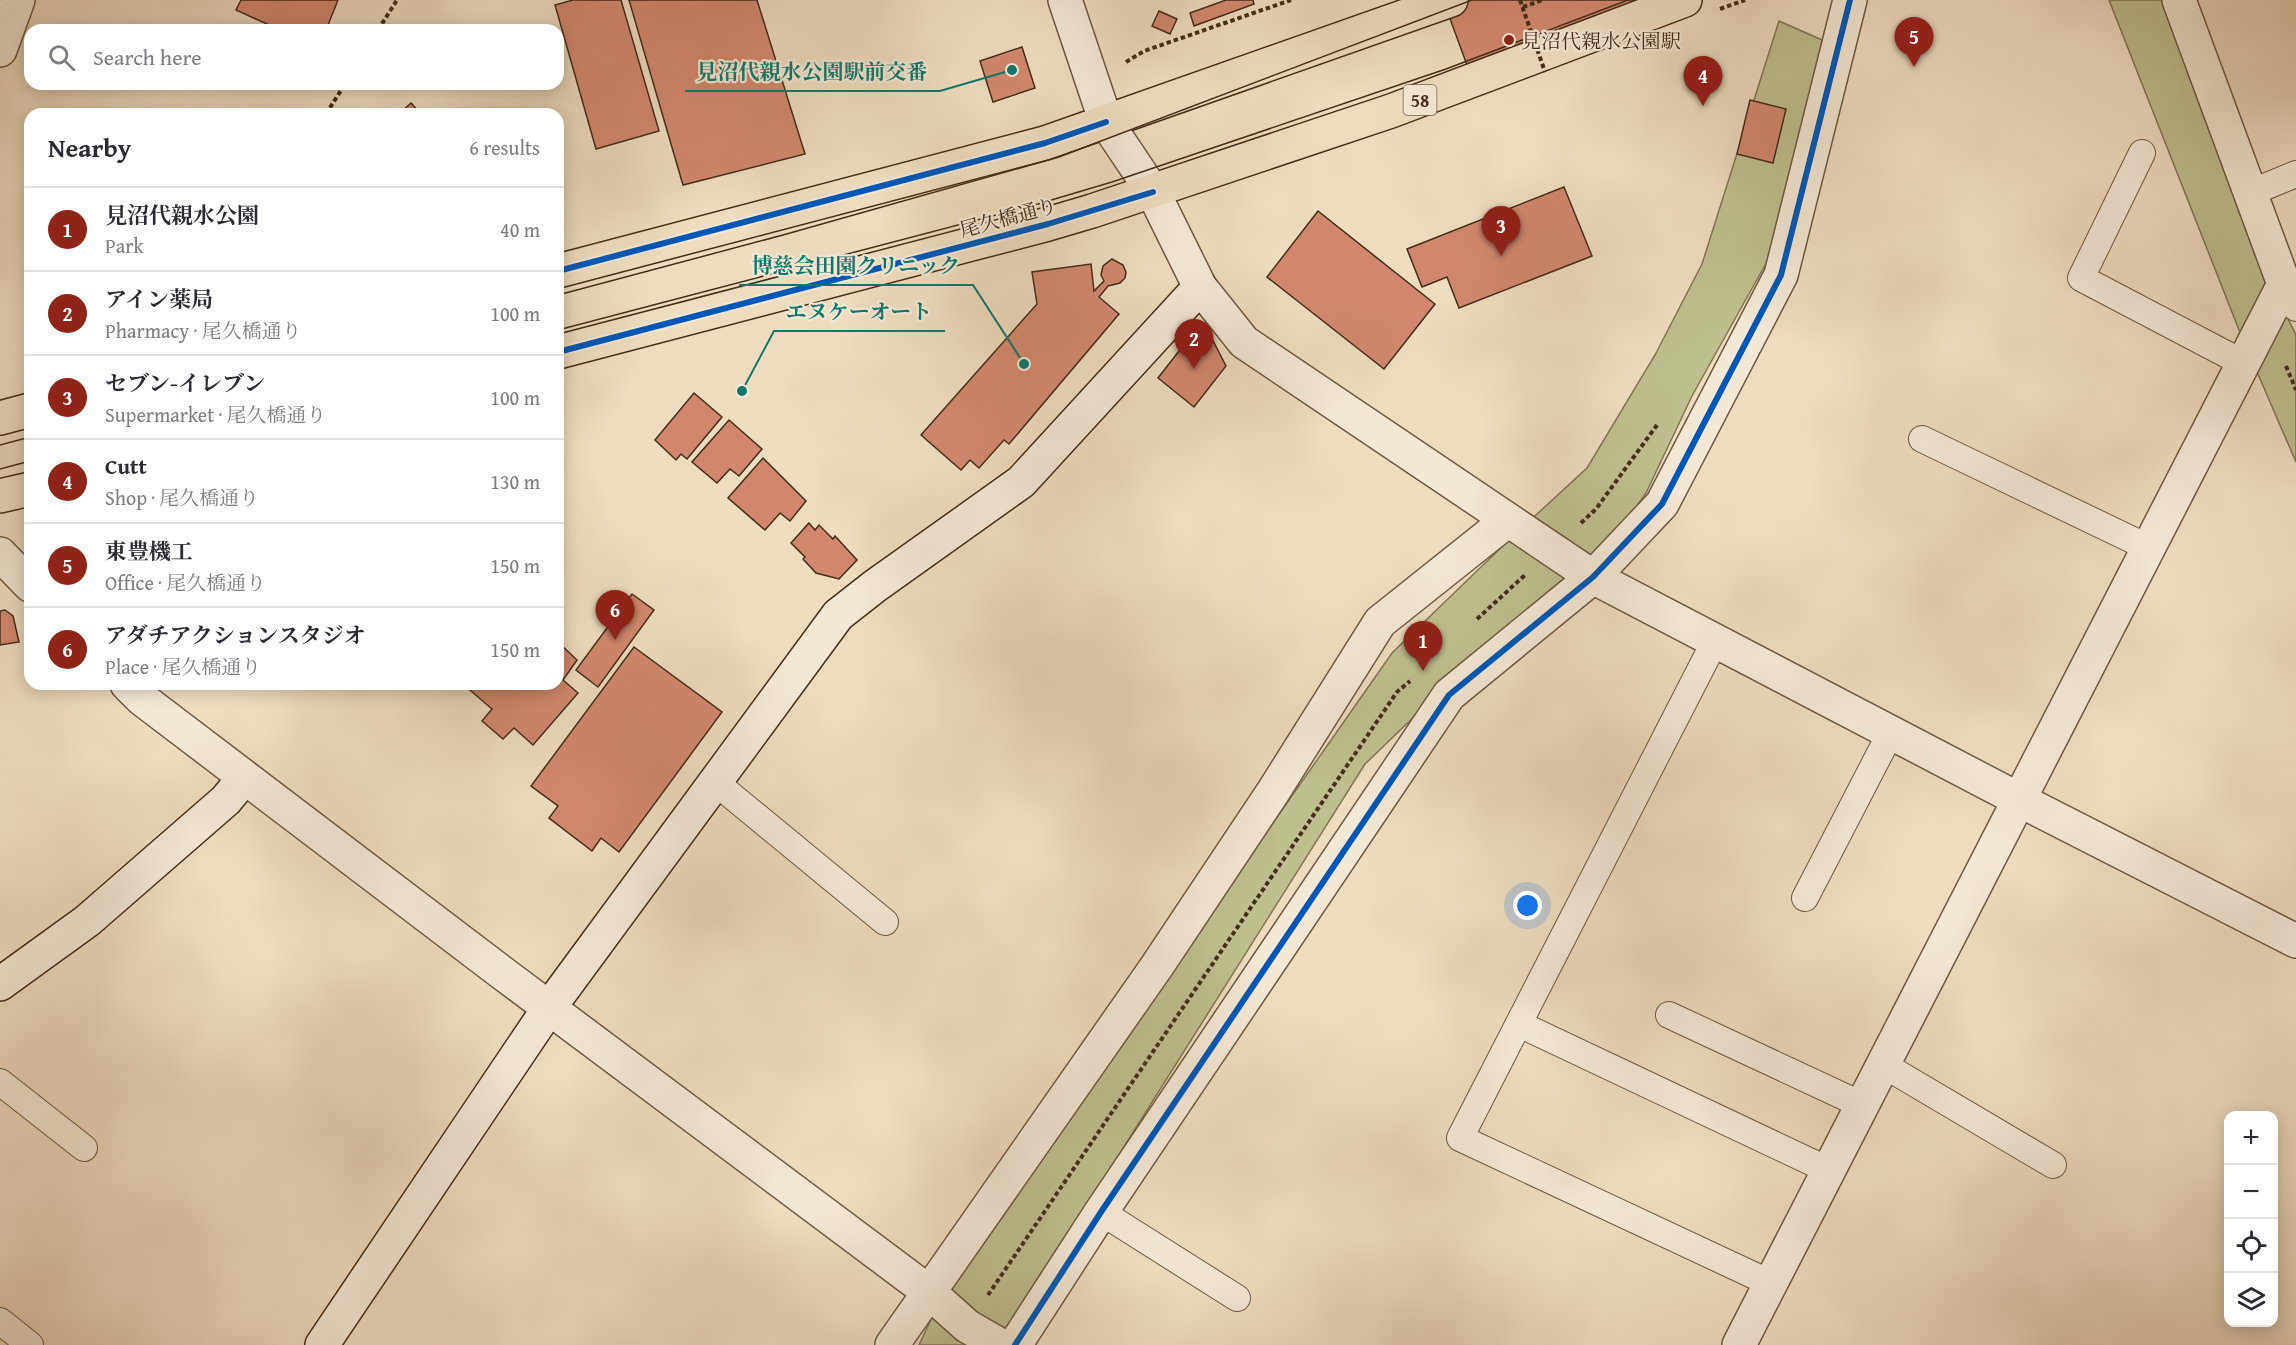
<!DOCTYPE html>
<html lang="en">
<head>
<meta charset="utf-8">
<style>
  :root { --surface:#fff; --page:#f7f7f7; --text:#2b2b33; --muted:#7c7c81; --line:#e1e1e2; --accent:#8f2418 }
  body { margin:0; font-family:"Gentium Book Plus","Noto Serif JP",serif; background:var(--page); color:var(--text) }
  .controls { position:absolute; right:18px; bottom:18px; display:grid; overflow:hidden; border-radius:12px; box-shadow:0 3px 15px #0003 }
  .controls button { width:54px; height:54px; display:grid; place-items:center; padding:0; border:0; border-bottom:2px solid var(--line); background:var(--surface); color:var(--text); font:30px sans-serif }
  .you { position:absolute; left:1528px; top:906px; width:21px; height:21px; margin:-15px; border:4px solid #fff; border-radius:50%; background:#1a73e8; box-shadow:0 0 0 9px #1a73e833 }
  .badge { display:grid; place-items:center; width:39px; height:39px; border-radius:50%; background:var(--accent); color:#fff; font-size:20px; font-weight:700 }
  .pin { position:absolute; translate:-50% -50px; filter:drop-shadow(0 2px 3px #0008) }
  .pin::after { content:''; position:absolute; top:32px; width:21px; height:18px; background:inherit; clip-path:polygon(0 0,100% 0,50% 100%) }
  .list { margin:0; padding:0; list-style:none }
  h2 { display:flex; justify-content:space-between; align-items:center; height:78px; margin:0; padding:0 24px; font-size:26px }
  h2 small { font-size:20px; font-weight:400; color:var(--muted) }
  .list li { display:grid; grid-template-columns:39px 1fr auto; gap:18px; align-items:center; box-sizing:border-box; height:84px; padding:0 24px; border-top:2px solid var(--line) }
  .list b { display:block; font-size:22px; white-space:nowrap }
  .list p { margin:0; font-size:20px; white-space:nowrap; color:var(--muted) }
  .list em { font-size:20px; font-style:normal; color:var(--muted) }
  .icon { flex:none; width:33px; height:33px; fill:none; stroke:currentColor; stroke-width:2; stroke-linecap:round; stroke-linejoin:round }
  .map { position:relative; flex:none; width:2296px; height:1345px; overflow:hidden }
  .search { position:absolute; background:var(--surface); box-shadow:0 3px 15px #0003; left:24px; top:24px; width:540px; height:66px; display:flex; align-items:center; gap:15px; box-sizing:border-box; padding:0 21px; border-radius:18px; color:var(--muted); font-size:22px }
  .panel { position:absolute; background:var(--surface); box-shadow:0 3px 15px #0003; left:24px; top:108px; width:540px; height:582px; border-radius:18px }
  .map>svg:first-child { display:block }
</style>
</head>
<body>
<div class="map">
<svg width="2296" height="1345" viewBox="0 0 2296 1345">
  <rect width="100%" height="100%" fill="#eddcc0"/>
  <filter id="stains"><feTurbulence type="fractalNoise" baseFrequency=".00333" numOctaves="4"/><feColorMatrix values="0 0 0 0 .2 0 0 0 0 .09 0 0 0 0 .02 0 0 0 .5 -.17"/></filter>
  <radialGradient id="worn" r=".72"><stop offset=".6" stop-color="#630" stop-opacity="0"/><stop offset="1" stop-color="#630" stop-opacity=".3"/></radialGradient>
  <g fill="#bebf8e" stroke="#817654" stroke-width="1.5">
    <polygon points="2109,0 2166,0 2268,278 2296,335 2296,462 2241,335"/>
    <polygon points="1779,21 1829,43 1769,258 1692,396 1646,493 1625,522 1574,580 1444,688 1365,764 999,1345 919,1345 943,1294 1392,653 1510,539 1587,468 1655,355 1702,264"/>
  </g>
  <g fill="#d2876c" stroke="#442d1a" stroke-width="1.5">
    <polygon points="241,0 338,0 326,30 280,30 236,10"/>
    <polygon points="573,0 621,0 659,131 596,149 555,5"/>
    <polygon points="629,0 757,0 805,154 683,185"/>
    <polygon points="1226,0 1253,0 1254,4 1194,26 1190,13"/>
    <polygon points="1458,0 1664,0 1471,76 1445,5"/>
    <polygon points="1159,11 1177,19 1170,34 1152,26"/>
    <polygon points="1022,47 1035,88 993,102 980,61"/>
    <polygon points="1750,100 1786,109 1773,163 1737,154"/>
    <polygon points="411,103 421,114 399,114"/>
    <polygon points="1564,187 1592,256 1459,308 1447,277 1422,287 1407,249"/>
    <polygon points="1318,211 1435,304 1384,369 1267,277"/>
    <polygon points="1112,259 1123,265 1126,272 1125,278 1120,283 1108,286 1099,297 1119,314 1009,444 1004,440 979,468 970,460 961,470 921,435 1037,304 1032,272 1091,264 1094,291 1104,281 1101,275 1103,266"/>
    <polygon points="1190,337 1211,337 1226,366 1194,407 1158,378"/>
    <polygon points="694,393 722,417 687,459 681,454 676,460 655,440"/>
    <polygon points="729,420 762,449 739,476 730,469 717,483 692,462"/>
    <polygon points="763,458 806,501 790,521 780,513 765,530 728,498"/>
    <polygon points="809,523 815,530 819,525 833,539 835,536 857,560 839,579 816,573 803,559 805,557 791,543"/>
    <polygon points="632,594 654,610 598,687 576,670"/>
    <polygon points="5,610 13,616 19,642 0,645 0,611"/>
    <polygon points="558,642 577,660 563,680 578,693 533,745 514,728 503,739 482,721 492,709 463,684 558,684"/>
    <polygon points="634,647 722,712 619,852 601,838 592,851 549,818 558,806 531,786"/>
  </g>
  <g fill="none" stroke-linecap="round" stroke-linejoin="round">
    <defs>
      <g id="lane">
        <polyline points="2142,153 2081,278 2243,363"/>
        <polyline points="2250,193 2296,174"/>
        <polyline points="2284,284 2296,308"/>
        <polyline points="1922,439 2147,547"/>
        <polyline points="1715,641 1460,1138 1770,1283"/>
        <polyline points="715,782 885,922"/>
        <polyline points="1805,898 1891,732"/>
        <polyline points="1669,1015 1862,1105"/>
        <polyline points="1519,1024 1828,1170"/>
        <polyline points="1882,1064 2053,1165"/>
        <polyline points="0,1082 84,1148"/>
        <polyline points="1101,1212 1237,1298"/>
        <polyline points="0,1321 30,1345"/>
      </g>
      <g id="street">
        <polyline points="1065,0 1106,122 1153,192 1200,287 1244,342 1593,577 2041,811 2296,941"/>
        <polyline points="0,50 18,0"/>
        <polyline points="0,554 30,585"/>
        <polyline points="127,684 142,699 501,972 929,1292 967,1326 1000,1345"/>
        <polyline points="892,1345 1157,966 1273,792 1380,622 1508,520"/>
        <polyline points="1015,1345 1101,1212 1449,695 1593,577 1662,504 1781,275 1850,0"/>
        <polyline points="1739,1345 2284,284 2179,0"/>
      </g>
      <g id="secondary">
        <polyline points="0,984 87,921 226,800 244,778"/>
        <polyline points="322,1345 549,1008 838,615 875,586 1021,482 1200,287"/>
      </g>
      <g id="primary">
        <polyline points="558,271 1045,143 1451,0"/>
        <polyline points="558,352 1048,224 1092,211 1391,111 1685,0"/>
        <polyline points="0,418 30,410"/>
        <polyline points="0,496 30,489"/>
      </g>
    </defs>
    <use href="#lane" stroke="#6e5944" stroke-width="28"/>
    <use href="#street" stroke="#6e5944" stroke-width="36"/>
    <use href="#secondary" stroke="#442d1a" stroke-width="36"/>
    <use href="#primary" stroke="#442d1a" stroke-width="36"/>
    <g stroke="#442d1a" stroke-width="4" stroke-dasharray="4.5 3" stroke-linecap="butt">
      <polyline points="1523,7 1542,0"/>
      <polyline points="1720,9 1745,0"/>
      <polyline points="378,30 397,0"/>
      <polyline points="1126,62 1144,51 1291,0"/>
      <polyline points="326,114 345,84"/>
      <polyline points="2286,366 2296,390"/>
      <polyline points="1581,523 1596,509 1657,425"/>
      <polyline points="1477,619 1525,575"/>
      <polyline points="988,1295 1397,692 1410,681"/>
    </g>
    <use href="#lane" stroke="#f3e8d6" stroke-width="26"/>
    <use href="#street" stroke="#f3e8d6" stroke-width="33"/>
    <use href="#secondary" stroke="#f3e8d6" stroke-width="33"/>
    <use href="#primary" stroke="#eddcc0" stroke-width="33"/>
    <g stroke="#442d1a" stroke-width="1.5">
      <polyline points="558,295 783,235 1059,157 1472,0"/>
      <polyline points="558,330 1038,204 1112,182 1446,69 1628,0"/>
      <polyline points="0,445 30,437"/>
      <polyline points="0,469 30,461"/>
    </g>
    <polyline stroke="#442d1a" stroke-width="4" stroke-dasharray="4.5 3" stroke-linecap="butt" points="1520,0 1545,72"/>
    <defs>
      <g id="cycleway">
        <polyline points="558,271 1045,143 1106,122"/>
        <polyline points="558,352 1048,224 1153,192"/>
        <polyline points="1015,1345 1101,1212 1449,695 1593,577 1662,504 1781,275 1850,0"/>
      </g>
    </defs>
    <use href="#cycleway" stroke="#f3e8d6" stroke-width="10"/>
    <use href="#cycleway" stroke="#0057b8" stroke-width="6"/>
  </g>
  <circle fill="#8f2418" stroke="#f3e8d6" stroke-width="2" cx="1509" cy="40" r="6"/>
  <g text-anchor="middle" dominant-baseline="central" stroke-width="4.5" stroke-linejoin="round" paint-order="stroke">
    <rect fill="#f3e8d6" stroke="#786552" stroke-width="1.5" x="1403.5" y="85" width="33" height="30" rx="4.5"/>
    <g font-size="18" font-weight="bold" fill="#442d1a">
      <text x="1420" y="100">58</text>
    </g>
    <g font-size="20" fill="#442d1a" stroke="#f3e8d6" text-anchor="start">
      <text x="1521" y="40">見沼代親水公園駅</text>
    </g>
    <g font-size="20" fill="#442d1a" stroke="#f3e8d6">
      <text transform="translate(1008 217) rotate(-15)">尾久橋通り</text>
    </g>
  </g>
  <path fill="none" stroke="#0f766e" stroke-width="2" d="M1012 70L940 91H685M1024 364L973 285H739M742 391L774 331H945"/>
  <g fill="#0f766e" stroke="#f3e8d6" stroke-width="2">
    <circle cx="1012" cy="70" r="6"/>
    <circle cx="1024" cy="364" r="6"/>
    <circle cx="742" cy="391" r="6"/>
  </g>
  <g font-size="21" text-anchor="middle" font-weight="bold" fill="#0f766e" stroke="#f3e8d6" stroke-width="4.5" stroke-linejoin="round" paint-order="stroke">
    <text x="812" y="79">見沼代親水公園駅前交番</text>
    <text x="856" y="273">博慈会田園クリニック</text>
    <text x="859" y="319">エヌケーオート</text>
  </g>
  <rect width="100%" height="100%" filter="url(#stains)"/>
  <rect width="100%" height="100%" fill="url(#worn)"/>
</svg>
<div class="controls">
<button>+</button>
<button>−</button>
<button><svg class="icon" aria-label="locate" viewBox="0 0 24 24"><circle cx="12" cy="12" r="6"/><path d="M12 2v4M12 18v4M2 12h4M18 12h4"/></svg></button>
<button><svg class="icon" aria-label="layers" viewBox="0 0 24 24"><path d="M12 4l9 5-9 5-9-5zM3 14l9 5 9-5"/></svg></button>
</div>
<div class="you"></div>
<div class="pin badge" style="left:1423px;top:671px">1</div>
<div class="pin badge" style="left:1194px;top:369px">2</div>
<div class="pin badge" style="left:1501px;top:256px">3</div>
<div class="pin badge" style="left:1703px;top:106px">4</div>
<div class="pin badge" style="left:1914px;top:67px">5</div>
<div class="pin badge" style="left:615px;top:640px">6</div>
<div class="search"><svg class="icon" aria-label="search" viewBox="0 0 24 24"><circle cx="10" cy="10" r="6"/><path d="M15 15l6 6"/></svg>Search here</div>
<section class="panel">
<h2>Nearby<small>6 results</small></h2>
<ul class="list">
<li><span class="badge">1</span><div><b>見沼代親水公園</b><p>Park</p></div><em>40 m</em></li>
<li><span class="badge">2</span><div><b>アイン薬局</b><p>Pharmacy · 尾久橋通り</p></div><em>100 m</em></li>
<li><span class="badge">3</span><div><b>セブン-イレブン</b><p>Supermarket · 尾久橋通り</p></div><em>100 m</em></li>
<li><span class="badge">4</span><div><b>Cutt</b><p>Shop · 尾久橋通り</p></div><em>130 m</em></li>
<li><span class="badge">5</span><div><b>東豊機工</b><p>Office · 尾久橋通り</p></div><em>150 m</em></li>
<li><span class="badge">6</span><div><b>アダチアクションスタジオ</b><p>Place · 尾久橋通り</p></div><em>150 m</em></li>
</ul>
</section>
</div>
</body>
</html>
